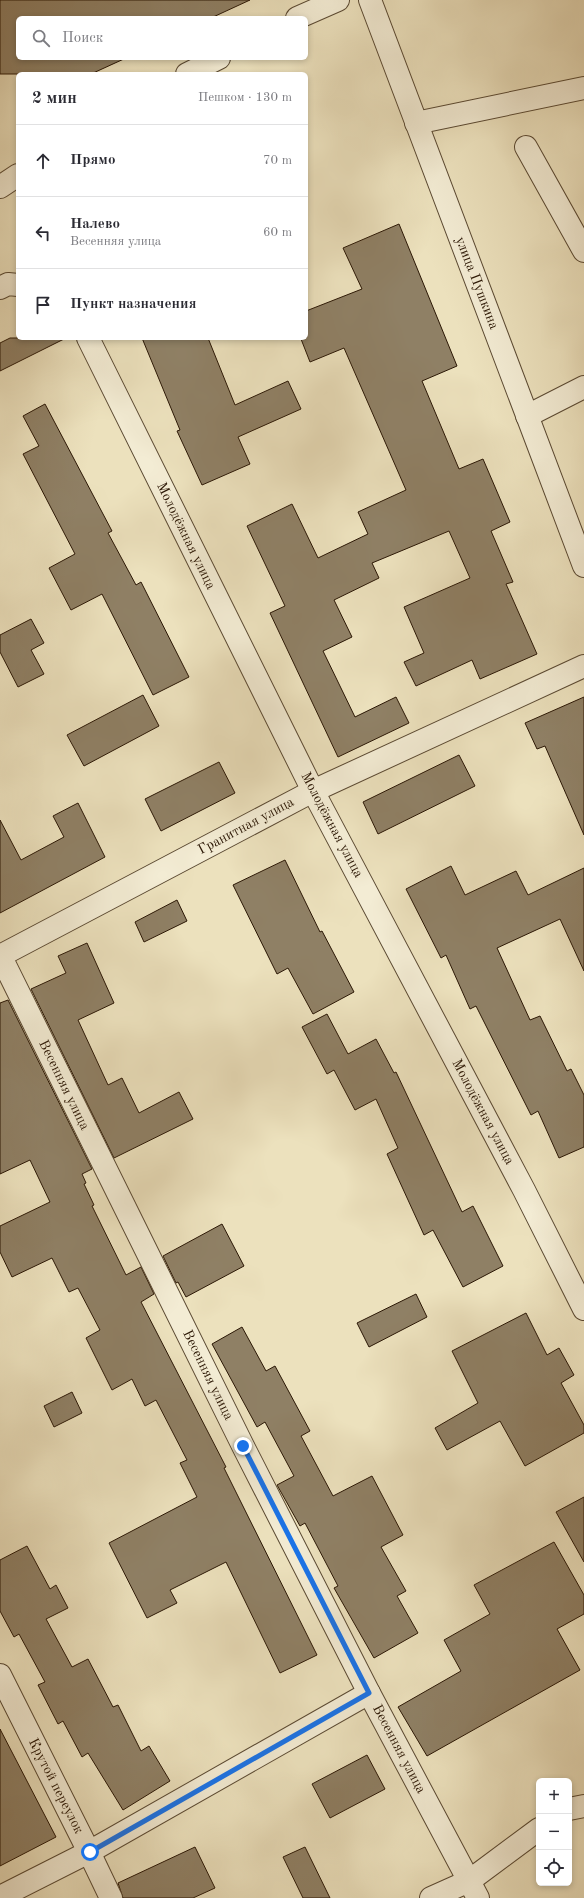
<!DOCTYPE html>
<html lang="ru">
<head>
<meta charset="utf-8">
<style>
  :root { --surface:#fff; --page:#f2f2f3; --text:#2b2b33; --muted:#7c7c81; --line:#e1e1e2 }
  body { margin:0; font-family:"Old Standard TT",serif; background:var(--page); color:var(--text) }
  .controls { position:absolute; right:12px; bottom:12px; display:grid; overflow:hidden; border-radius:6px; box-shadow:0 2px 6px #0003 }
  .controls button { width:36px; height:36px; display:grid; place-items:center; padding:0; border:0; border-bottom:1px solid var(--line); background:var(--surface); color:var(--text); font:20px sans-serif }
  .stop { position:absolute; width:12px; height:12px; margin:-9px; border:3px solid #1a73e8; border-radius:50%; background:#fff }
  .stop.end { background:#1a73e8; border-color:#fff; box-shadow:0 1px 4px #0008 }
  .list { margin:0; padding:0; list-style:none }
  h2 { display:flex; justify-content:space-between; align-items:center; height:52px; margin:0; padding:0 16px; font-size:17px }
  h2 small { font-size:13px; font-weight:400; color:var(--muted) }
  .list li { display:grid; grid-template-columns:26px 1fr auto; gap:12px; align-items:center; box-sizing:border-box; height:72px; padding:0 16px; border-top:1px solid var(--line) }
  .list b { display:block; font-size:15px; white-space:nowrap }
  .list p { margin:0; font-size:13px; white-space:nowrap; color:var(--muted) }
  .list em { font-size:13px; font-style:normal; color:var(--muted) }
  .icon { flex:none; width:22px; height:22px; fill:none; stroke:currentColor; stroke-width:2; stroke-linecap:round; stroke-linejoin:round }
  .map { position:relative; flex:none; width:584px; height:1898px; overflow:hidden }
  .search { position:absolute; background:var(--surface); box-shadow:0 2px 6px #0003; left:16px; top:16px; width:292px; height:44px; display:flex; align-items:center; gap:10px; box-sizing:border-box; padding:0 14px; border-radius:6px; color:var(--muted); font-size:15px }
  .panel { position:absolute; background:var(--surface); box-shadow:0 2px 6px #0003; left:16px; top:72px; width:292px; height:268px; border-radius:6px }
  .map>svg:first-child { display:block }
</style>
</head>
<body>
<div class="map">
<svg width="584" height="1898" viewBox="0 0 584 1898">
  <rect width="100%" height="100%" fill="#ece1bd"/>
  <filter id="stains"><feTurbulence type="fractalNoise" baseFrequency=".005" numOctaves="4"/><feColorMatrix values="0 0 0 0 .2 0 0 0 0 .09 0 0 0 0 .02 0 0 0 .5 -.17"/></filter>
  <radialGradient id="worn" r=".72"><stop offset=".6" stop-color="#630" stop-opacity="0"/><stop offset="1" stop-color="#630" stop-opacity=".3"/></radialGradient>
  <g fill="#8f8065" stroke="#2b1705">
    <polygon points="0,0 250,0 211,18 18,18 18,58 126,58 91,74 0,74"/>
    <polygon points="399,224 457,366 422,381 459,469 483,459 510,522 491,531 513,582 506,584 537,654 480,679 472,660 416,686 404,662 424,653 404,607 470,578 449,531 372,563 379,578 334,600 352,637 323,651 355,717 396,697 409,723 338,757 270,613 285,606 247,526 292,504 318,558 368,534 358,512 406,490 344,348 310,362 301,339 306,338 306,311 362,289 343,248"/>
    <polygon points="10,338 66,338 0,371 0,343"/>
    <polygon points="142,338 208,338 235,405 288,381 301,409 238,437 250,464 202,485 177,431 180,430"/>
    <polygon points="45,404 112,531 108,533 136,585 141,582 189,677 153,695 102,594 71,610 49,568 75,554 23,454 39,446 23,416"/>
    <polygon points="31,619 44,643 31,650 44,674 18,687 0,652 0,635"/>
    <polygon points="143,695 159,726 84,766 67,735"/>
    <polygon points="584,697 584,835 545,746 537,749 525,723"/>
    <polygon points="459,755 475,786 378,834 363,802"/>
    <polygon points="219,762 235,793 161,831 145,799"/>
    <polygon points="78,803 105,857 0,913 0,820 21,860 64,837 53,816"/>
    <polygon points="285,860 320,932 322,931 354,992 313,1014 288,968 277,974 233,885"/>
    <polygon points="451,866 465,895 516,871 528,895 584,868 584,971 560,919 497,948 530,1020 540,1016 567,1071 571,1069 584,1095 584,1147 559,1158 538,1111 531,1115 476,1006 470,1009 446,955 441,958 406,889"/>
    <polygon points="177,900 187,921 144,942 135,922"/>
    <polygon points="87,943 114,1003 78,1020 108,1085 122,1078 139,1113 179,1092 193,1119 114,1158 31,989 66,973 58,956"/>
    <polygon points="8,1000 92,1169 82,1174 86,1183 84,1184 94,1205 92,1206 126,1275 141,1267 154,1294 141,1302 226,1467 224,1468 317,1655 280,1673 226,1562 170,1590 177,1603 147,1618 109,1543 197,1497 180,1463 187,1460 156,1400 145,1406 132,1379 112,1390 86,1338 100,1330 78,1288 69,1292 52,1258 12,1277 0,1252 0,1226 50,1202 30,1160 0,1174 0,1003"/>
    <polygon points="327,1014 348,1054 376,1039 394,1073 396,1072 462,1212 473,1206 503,1266 463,1287 433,1230 424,1235 387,1154 398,1148 376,1099 355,1110 334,1070 327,1074 302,1027"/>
    <polygon points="222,1224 244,1266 186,1297 178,1282 176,1283 163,1256"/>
    <polygon points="416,1294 427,1317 369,1347 357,1323"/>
    <polygon points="526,1313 547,1355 559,1348 574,1375 561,1383 584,1425 584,1433 525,1466 500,1421 447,1450 435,1428 478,1403 452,1351"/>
    <polygon points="242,1327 266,1371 275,1366 310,1431 301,1436 333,1496 372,1476 403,1535 381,1547 406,1591 397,1596 418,1633 374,1658 334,1588 338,1586 305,1523 300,1526 277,1485 294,1476 265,1422 257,1427 212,1344"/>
    <polygon points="72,1392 82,1413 54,1427 44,1406"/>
    <polygon points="584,1497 584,1562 556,1512"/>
    <polygon points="554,1542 584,1595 584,1614 557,1629 580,1670 427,1756 398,1707 461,1671 444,1640 490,1614 474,1585"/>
    <polygon points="27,1546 50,1589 56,1585 68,1608 46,1619 72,1667 88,1659 113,1707 118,1705 141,1751 149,1746 170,1781 123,1810 88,1753 82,1757 63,1721 58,1724 38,1685 45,1682 19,1634 14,1637 0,1611 0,1560"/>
    <polygon points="0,1729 56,1837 0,1866"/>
    <polygon points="367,1755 385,1789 330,1818 312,1784"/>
    <polygon points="195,1847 215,1888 193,1898 123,1898 118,1883"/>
    <polygon points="305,1847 330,1898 303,1898 283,1857"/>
  </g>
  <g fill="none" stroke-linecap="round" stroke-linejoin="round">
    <defs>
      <g id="minor">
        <polyline points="370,0 584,566"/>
        <polyline points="297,18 338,0"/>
        <polyline points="187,74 219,58"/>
        <polyline points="416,123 584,88"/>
        <polyline points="526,147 584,251"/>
        <polyline points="0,187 18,175"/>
        <polyline points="0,288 8,284 18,285"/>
        <polyline points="88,338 313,791 524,1190 584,1309"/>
        <polyline points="527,416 584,387"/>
        <polyline points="0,955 243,1446 369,1693 478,1898"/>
        <polyline points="0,956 313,791 584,666"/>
        <polyline points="0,1675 89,1852 111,1898"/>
        <polyline points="569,1809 584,1806"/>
        <polyline points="0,1897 89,1852 369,1693"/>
        <polyline points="431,1898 469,1881 539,1829"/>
      </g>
    </defs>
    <use href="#minor" stroke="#5b4a33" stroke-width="24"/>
    <use href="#minor" stroke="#f3ecd4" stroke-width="22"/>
  </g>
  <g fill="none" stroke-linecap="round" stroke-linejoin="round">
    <polyline stroke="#1a73e8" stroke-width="5" points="90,1852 369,1693 243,1446"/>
  </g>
  <g text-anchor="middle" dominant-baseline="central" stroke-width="3.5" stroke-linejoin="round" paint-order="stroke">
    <g font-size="14" fill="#2b1705" stroke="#f3ecd4">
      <text transform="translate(477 283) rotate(69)">улица Пушкина</text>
      <text transform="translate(186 536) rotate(64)">Молодёжная улица</text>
      <text transform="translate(332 825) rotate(62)">Молодёжная улица</text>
      <text transform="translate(246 826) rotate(-28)">Гранитная улица</text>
      <text transform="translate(64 1085) rotate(64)">Весенняя улица</text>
      <text transform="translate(483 1112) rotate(62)">Молодёжная улица</text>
      <text transform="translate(208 1375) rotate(64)">Весенняя улица</text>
      <text transform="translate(399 1749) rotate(62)">Весенняя улица</text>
      <text transform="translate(56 1786) rotate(63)">Крутой переулок</text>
    </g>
  </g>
  <rect width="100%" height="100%" filter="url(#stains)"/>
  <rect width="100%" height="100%" fill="url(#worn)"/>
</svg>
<div class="controls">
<button>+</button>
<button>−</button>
<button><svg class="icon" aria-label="locate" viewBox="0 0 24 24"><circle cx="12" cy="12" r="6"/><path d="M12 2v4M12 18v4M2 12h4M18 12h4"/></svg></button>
</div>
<div class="stop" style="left:90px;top:1852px"></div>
<div class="stop end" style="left:243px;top:1446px"></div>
<div class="search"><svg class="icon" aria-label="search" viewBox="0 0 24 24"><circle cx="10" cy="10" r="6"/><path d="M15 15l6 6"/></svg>Поиск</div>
<section class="panel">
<h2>2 мин<small>Пешком · 130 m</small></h2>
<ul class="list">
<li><svg class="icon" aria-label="ahead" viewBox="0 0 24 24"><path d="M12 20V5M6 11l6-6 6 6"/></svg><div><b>Прямо</b></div><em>70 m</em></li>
<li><svg class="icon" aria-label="left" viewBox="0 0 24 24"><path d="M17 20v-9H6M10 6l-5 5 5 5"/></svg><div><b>Налево</b><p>Весенняя улица</p></div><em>60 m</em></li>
<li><svg class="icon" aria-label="arrive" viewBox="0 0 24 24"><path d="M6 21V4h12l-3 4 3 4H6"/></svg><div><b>Пункт назначения</b></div></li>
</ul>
</section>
</div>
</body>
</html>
